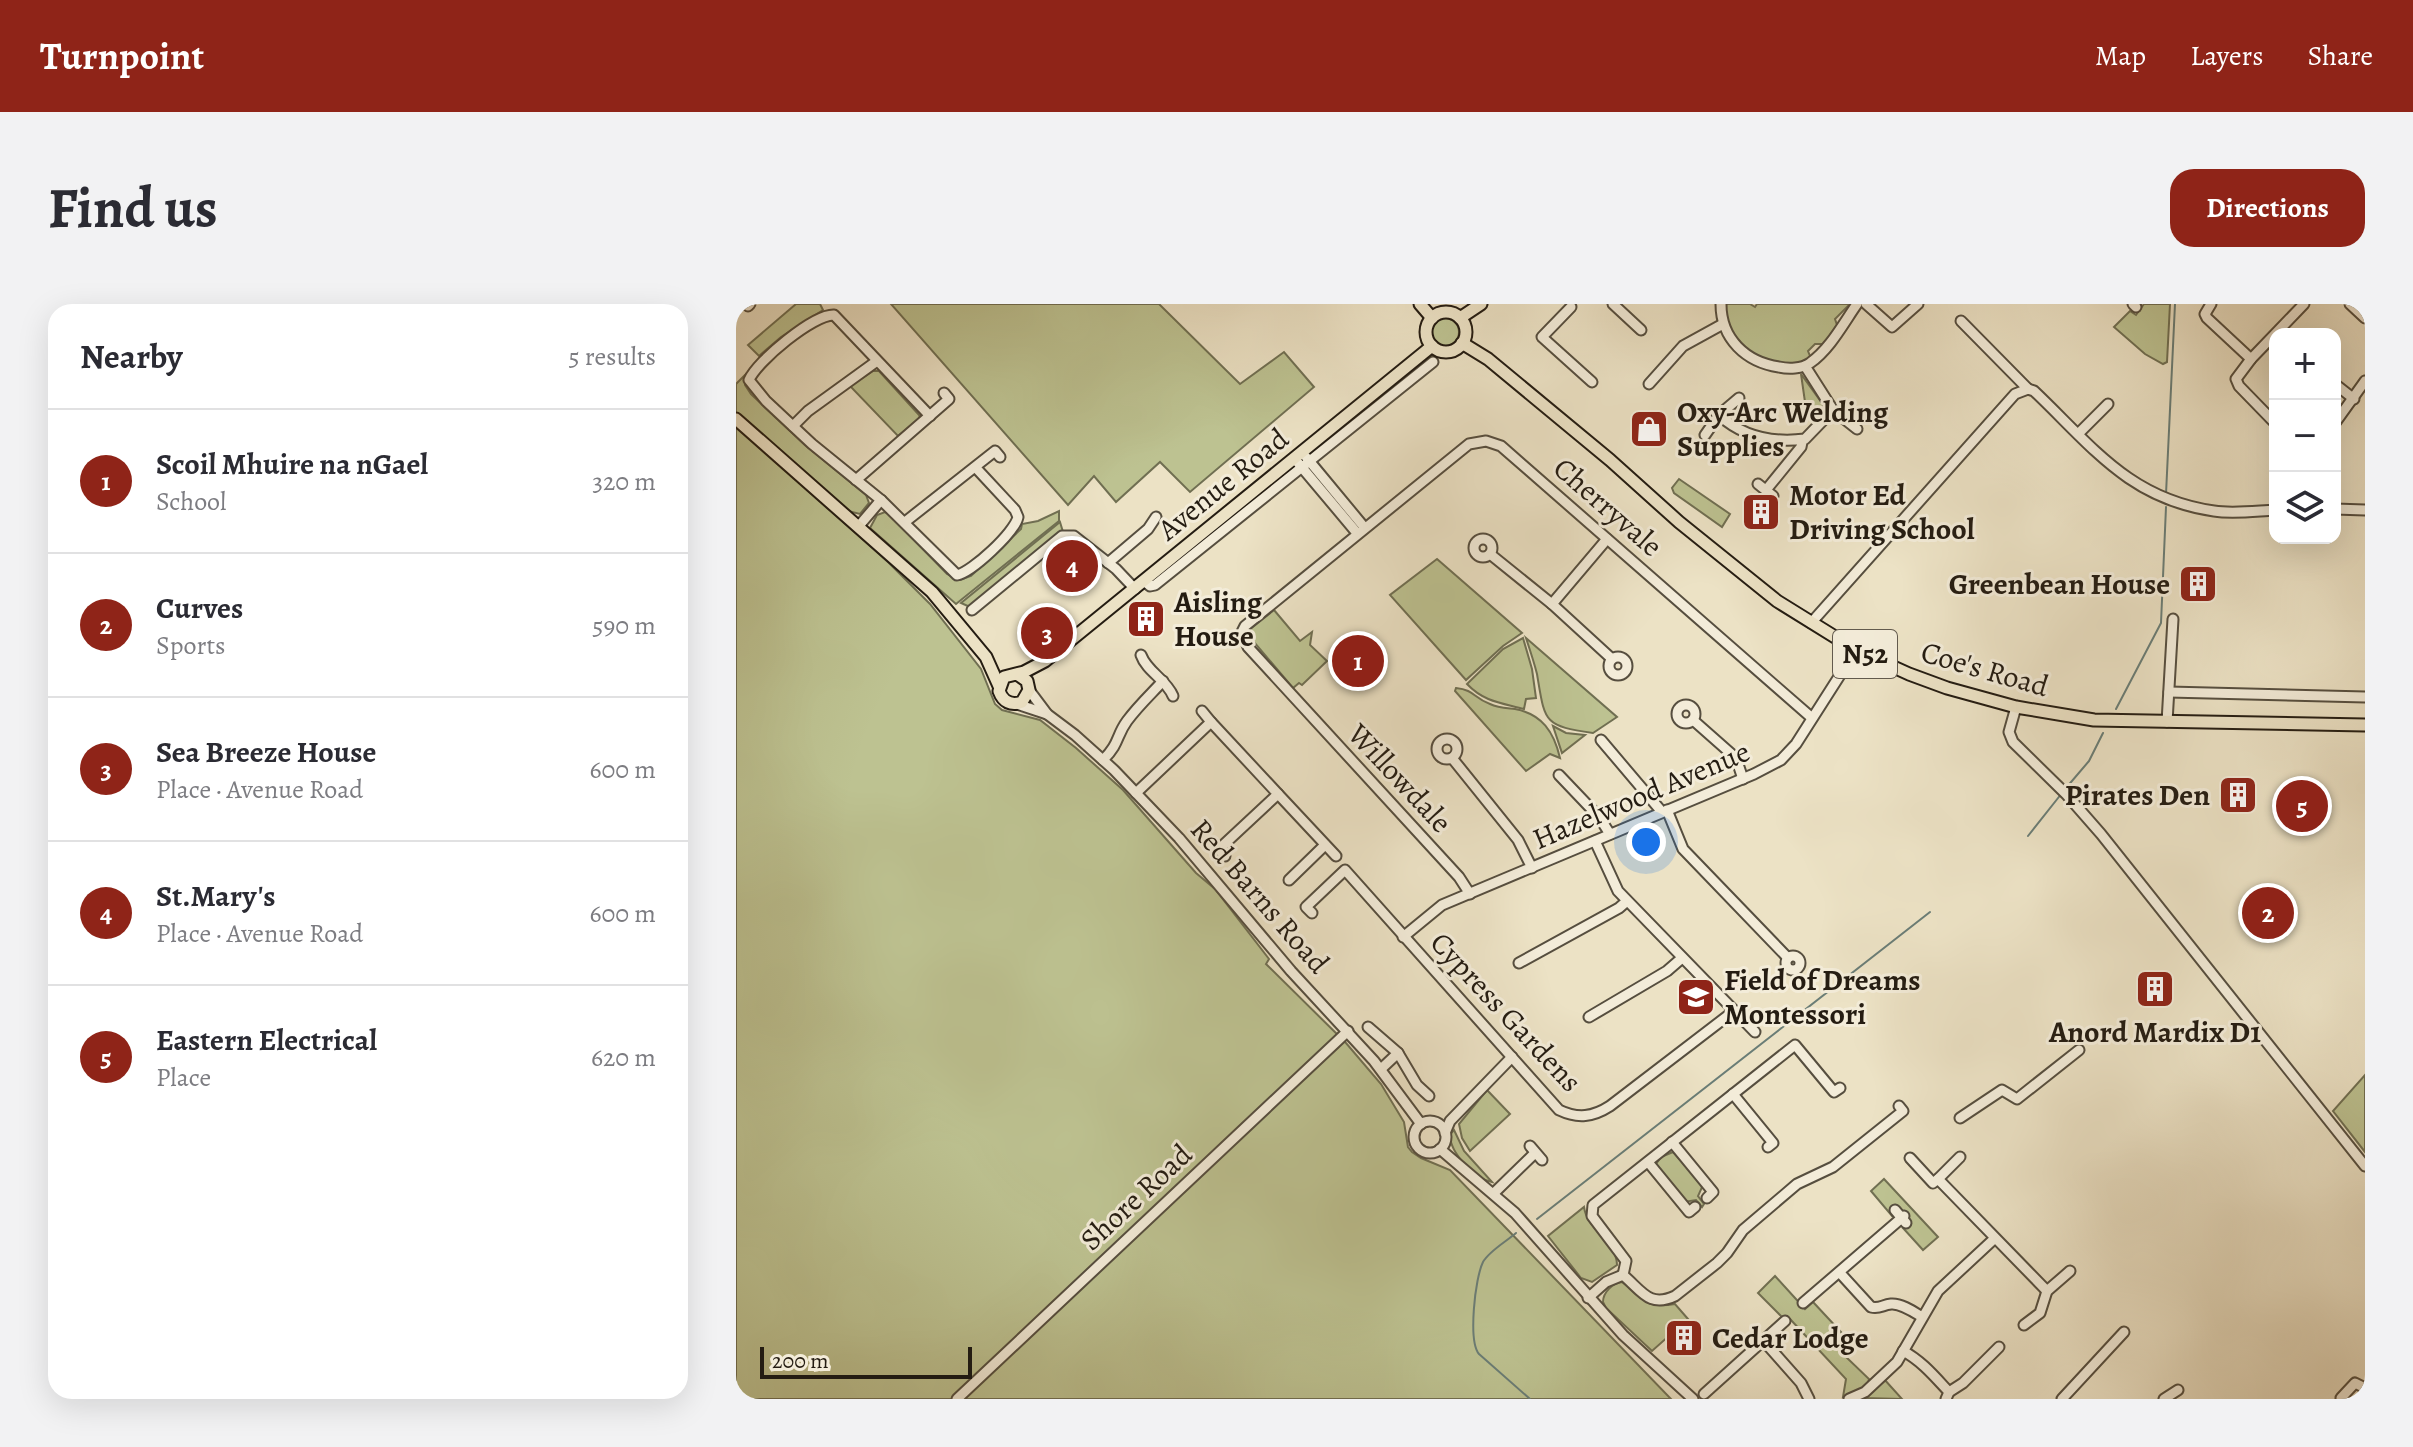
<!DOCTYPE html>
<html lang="en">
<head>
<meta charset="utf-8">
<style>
  :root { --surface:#fff; --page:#f2f2f3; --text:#2b2b33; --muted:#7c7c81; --line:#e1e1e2; --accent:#8f2418 }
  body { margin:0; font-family:Alegreya,serif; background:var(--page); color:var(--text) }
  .controls { position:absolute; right:24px; top:24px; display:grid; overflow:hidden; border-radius:16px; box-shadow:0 8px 32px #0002 }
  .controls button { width:72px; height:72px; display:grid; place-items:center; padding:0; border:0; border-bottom:2px solid var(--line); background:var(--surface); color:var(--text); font:40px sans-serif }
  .scale { position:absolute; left:24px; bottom:20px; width:212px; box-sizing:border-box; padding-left:8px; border:4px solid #241c12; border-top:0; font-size:22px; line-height:28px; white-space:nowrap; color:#241c12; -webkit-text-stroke:6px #f3ecd9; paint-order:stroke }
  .you { position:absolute; left:910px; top:538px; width:28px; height:28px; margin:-20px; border:6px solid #fff; border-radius:50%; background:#1a73e8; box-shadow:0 0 0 12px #1a73e833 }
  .badge { display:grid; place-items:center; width:52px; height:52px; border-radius:50%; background:var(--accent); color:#fff; font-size:26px; font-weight:700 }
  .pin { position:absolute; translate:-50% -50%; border:4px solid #fff; box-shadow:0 2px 8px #0006 }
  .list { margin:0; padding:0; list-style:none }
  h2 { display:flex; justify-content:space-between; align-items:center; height:104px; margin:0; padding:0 32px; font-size:34px }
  h2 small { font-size:26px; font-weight:400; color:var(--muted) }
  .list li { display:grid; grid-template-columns:52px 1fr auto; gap:24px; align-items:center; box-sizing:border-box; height:144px; padding:0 32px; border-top:2px solid var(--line) }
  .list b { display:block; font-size:30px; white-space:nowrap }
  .list p { margin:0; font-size:26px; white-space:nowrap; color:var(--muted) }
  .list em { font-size:26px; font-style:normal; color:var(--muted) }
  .icon { flex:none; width:44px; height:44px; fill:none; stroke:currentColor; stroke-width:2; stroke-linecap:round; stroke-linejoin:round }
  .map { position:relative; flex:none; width:1629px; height:1095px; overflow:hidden; border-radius:24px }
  header { display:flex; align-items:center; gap:48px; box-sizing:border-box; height:112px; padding:0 40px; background:var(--accent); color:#fff }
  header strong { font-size:38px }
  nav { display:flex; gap:44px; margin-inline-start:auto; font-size:28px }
  .intro { display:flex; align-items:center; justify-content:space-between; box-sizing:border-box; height:192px; padding:0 48px }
  h1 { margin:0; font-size:56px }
  .button { padding:20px 36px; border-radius:24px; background:var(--accent); color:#fff; font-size:28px; font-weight:700 }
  main { display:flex; gap:48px; padding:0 48px }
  aside { flex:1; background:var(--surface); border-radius:24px; box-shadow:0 8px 32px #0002 }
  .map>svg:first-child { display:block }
</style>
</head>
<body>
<header>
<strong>Turnpoint</strong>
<nav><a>Map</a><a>Layers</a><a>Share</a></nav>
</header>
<div class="intro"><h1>Find us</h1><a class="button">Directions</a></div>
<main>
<aside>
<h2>Nearby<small>5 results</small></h2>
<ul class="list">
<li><span class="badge">1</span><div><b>Scoil Mhuire na nGael</b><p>School</p></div><em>320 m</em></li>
<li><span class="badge">2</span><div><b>Curves</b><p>Sports</p></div><em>590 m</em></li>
<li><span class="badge">3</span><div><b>Sea Breeze House</b><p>Place · Avenue Road</p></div><em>600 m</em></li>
<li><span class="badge">4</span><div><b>St.Mary's</b><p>Place · Avenue Road</p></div><em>600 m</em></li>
<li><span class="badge">5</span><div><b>Eastern Electrical</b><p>Place</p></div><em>620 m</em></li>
</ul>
</aside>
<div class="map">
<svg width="1629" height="1095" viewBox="0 0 1629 1095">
  <rect width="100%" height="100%" fill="#ece2c5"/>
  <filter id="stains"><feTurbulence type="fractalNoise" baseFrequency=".0025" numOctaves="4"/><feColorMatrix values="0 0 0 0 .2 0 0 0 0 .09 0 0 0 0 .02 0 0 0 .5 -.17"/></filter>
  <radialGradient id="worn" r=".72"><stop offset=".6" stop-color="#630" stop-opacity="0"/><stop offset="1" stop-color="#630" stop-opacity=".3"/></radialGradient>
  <g fill="#bdc291" stroke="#706f52" stroke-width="2">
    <polygon points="60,0 84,0 87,6 45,33 23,52 12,41"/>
    <polygon points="155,0 423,0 504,80 548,48 578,83 454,188 424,158 380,198 358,172 332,201"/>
    <polygon points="987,0 1014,0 1019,3 1021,0 1114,0 1099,15 1101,21 1088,40 1079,40 1072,47 1074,52 1072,57 1059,62 1018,54 997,35"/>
    <polygon points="1408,0 1434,0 1431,58 1427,60 1409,50 1378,23 1394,7 1400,11"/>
    <circle cx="709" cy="28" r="14"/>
    <polygon points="137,67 143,67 184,112 182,116 162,132 114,82"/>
    <polygon points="1065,70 1088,102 1085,111 1069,98"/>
    <polygon points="9,71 9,81 15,90 69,141 130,191 133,199 124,210 112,207 0,108 0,80"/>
    <polygon points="0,122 152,258 194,300 245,365 259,400 266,406 304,416 340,444 387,486 460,569 479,585 533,655 530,660 610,739 645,780 668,818 672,843 676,848 685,854 714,866 935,1095 0,1095"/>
    <polygon points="943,175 994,210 986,223 938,189 936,184"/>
    <polygon points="323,207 323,217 220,300 134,224 141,211 149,208 153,210 211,270 224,276 235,272 285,225 286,220 302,217"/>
    <polygon points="324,218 327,228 234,303 225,299"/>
    <polygon points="701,255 786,329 767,342 730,376 654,291"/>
    <polygon points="538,306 564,337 576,328 574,341 591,357 566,381 563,379 557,384 512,331 513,326"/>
    <path d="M787,334L796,365L800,394L790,395L788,405C766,399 748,398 731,380L767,345Z"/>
    <path d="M790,334L881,413L857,429C807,422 809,418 801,370C798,358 794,346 790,334Z"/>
    <path d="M720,384C739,386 737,394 754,400C762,404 770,404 779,405C806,410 818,428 824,454L814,450L790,467L719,387Z"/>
    <polygon points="817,422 830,429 849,431 826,449"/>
    <polygon points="1629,771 1629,848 1597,807"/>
    <polygon points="751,786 774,810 734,847 726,834 723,820"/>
    <path d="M718,826L728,847L756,878C739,875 714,849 714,831Z"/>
    <polygon points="937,848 967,881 962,892 968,900 966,903 960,896 948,898 923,866 920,860 925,853"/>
    <polygon points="1148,875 1202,933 1187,946 1167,924 1173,918 1163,907 1156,912 1135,887"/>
    <path d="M848,903C851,926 881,938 881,961L856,978L845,974L812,932Z"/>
    <polygon points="1039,972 1069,1005 1077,998 1118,1042 1109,1052 1133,1075 1132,1080 1125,1087 1107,1093 1110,1075 1054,1015 1047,1014 1022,989"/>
    <path d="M886,978C908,995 908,1005 939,1000L952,1015L916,1047L870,1004L867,998C867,988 877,979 886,978Z"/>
    <polygon points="1148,1075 1166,1095 1126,1094"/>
  </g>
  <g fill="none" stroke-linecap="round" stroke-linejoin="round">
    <g stroke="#6a7d76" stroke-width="2">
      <polyline points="1430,190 1439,0"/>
      <polyline points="1380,405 1425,319 1430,203"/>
      <polyline points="1330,484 1353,457 1367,429"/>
      <polyline points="1292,532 1326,489"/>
      <polyline points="801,915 1194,608"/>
      <path d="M780,929C771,937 753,947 747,958C739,974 732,1037 743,1050L794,1095"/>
    </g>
    <defs>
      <g id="minor">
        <polyline points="877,0 905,26"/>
        <path d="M985,0C985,35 1010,58 1043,63C1052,65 1066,65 1074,59C1094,45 1107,20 1121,0"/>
        <polyline points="1130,0 1156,23 1182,0"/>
        <polyline points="1397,0 1400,3"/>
        <polyline points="1475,0 1469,10 1471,14 1515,55"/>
        <polyline points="1614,0 1629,14"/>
        <polyline points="12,2 14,0"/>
        <polyline points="835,3 806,33 856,78"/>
        <polyline points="1225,17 1292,85"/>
        <polyline points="1069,62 1097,106 1121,125"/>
        <polyline points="913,80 947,42 987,20"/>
        <polyline points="1599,80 1618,95"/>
        <path d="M1003,94L983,111C1007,133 1037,139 1069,135L1097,106"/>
        <path d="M194,112L98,11C78,10 21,57 13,76L30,97L76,140L145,196L221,271C236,268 279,228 282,213L279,206L240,164"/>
        <polyline points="1539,119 1503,82 1500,75 1515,55 1568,0"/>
        <polyline points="1599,119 1629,77"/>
        <polyline points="57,122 72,107 141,57"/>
        <polyline points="1342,130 1372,100"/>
        <polyline points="969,131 983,111"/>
        <polyline points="570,153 628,223"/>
        <polyline points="558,154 621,229"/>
        <polyline points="120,176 213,95 208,89"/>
        <polyline points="1022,180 1037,192"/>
        <polyline points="1030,186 1065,143 1066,138 1063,136"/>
        <polyline points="1599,205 1629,206"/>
        <polyline points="169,218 259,147 264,153"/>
        <polyline points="122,223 145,196"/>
        <circle cx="747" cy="244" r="9"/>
        <polyline points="871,235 816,300 876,355"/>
        <polyline points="754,250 816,300"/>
        <polyline points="372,259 412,225 420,213"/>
        <polyline points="408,277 414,282 419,281 697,58"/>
        <polyline points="236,306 326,232 338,232 380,265 399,285"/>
        <path d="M1075,319L1279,90L1292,85L1298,87C1356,142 1393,195 1478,207C1497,210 1519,207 1539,206"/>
        <path d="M405,351C411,368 430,375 437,392"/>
        <circle cx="882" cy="362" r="9"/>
        <polyline points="293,386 311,410 339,431 378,466 443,534 555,667 638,757 685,820"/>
        <polyline points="1433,388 1629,393"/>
        <polyline points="281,400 311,410"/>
        <circle cx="950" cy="410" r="9"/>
        <polyline points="1280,403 1273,428 1277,438 1330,490 1365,530 1629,862"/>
        <polyline points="957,416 1000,454 1007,475"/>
        <polyline points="475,418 542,490 483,545 489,552"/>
        <polyline points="1431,418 1437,315"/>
        <circle cx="711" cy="445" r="10"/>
        <polyline points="865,436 926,508"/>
        <polyline points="716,454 782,536 796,564"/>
        <path d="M367,456C384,439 380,432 391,417C402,402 415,390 427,377"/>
        <polyline points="823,471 863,513 874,530"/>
        <polyline points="400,489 475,418 466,407"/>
        <polyline points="542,490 600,552"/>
        <polyline points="931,506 947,545 1052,654"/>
        <polyline points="859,537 882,587 1019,728"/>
        <polyline points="553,576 589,541"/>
        <polyline points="734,590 723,573 512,343 506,328 509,322 733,140 750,137 765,142 1076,414"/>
        <path d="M576,609L570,603L609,566L823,806C842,815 857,813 874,802L998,707"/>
        <polyline points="667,633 706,601 1018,470 1045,456 1060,440 1120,346"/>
        <circle cx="1057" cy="659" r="7"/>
        <polyline points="783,659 883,604 891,597"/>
        <polyline points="853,713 931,667 946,654"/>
        <polyline points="632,723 662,749 681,781 693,792"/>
        <polyline points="645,765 662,749"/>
        <polyline points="997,790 1037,839 1032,843"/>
        <polyline points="1224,814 1266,786 1281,795 1343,746"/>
        <circle cx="694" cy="833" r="16"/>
        <polyline points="709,829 714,817 776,753"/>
        <polyline points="936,838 977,888 971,894"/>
        <polyline points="794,842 806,856"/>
        <polyline points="704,845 779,909 887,1031 957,1095"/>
        <polyline points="1174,854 1197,879 1202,875 1311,987"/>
        <polyline points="912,858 953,908 959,903"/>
        <polyline points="1202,875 1224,853"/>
        <polyline points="758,889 799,849"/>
        <polyline points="1159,906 1170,919"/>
        <path d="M1104,969L1135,1003C1144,1005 1146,1001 1155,1000C1165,999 1178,1008 1186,1013"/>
        <polyline points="887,971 890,957 856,912 857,901 1059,741 1098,788 1104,784"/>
        <path d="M852,994L870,978L887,971C906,987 913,1004 939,992L981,959L991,949L1007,926L1061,880L1097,863L1167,807L1163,802"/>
        <polyline points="1067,999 1168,912"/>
        <polyline points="1288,1021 1304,1009 1311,987 1334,967"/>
        <polyline points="1027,1036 1065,1079 1073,1095"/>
        <path d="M1167,1047C1186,1057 1199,1073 1213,1088L1210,1095"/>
        <polyline points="1213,1088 1227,1079 1263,1043"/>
        <polyline points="968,1090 1049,1017"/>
        <polyline points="1605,1094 1619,1079 1629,1084"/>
        <polyline points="221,1095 612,727"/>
        <polyline points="1113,1095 1129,1088 1161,1058 1202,987 1258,935"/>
        <polyline points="1326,1095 1388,1028"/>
        <polyline points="1428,1095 1442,1086"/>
      </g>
      <g id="major">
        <polyline points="684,0 696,14"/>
        <circle cx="710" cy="28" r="20"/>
        <polyline points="724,14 745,0"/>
        <polyline points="726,39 752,55 874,156 943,218 1041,297 1120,346 1173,370 1211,384 1280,403 1358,416 1629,421"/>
        <polyline points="0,115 196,288 250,353 263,382"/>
        <path d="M281,370L291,377L293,386L286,398C275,402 267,398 263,387L268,373L288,368L309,357L696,42"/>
      </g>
    </defs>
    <use href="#minor" stroke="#564e3f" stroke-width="13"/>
    <use href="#major" stroke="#241c12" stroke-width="15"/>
    <use href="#minor" stroke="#f3ecd9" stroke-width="9"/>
    <use href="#major" stroke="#ece2c5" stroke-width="11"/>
  </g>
  <defs>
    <symbol id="shop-square" viewBox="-11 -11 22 22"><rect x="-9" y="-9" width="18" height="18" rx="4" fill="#8f2418" stroke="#f3ecd9"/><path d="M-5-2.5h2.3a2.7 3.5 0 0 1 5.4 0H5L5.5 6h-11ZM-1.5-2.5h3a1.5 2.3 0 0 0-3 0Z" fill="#fff"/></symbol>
    <symbol id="building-square" viewBox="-11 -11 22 22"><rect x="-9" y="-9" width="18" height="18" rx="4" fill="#8f2418" stroke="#f3ecd9"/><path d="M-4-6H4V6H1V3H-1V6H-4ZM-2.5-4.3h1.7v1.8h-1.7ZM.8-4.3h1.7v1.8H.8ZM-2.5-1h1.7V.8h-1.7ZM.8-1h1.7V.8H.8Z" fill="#fff"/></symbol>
    <symbol id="school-square" viewBox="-11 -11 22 22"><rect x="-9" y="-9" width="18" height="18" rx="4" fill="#8f2418" stroke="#f3ecd9"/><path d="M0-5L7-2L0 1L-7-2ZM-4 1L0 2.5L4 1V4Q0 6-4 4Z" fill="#fff"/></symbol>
  </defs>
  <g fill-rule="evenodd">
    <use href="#shop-square" x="891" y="103" width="44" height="44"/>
    <use href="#building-square" x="1003" y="186" width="44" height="44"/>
    <use href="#building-square" x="1440" y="258" width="44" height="44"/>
    <use href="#building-square" x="388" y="293" width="44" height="44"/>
    <use href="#building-square" x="1480" y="469" width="44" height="44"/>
    <use href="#building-square" x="1397" y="663" width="44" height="44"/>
    <use href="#school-square" x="938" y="671" width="44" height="44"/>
    <use href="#building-square" x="926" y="1012" width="44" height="44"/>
  </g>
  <g text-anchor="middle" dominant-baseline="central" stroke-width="6" stroke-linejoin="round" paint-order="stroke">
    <rect fill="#f3ecd9" stroke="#625a4e" stroke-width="2" x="1097" y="326" width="64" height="48" rx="6"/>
    <g font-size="28" font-weight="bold" fill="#241c12">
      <text x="1129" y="350">N52</text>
    </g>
    <g font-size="30" font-weight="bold" fill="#241c12" stroke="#f3ecd9" text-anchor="start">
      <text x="941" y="108">Oxy-Arc Welding<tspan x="941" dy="34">Supplies</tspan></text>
      <text x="1053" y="191">Motor Ed<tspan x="1053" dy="34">Driving School</tspan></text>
      <text x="1434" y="280" text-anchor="end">Greenbean House</text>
      <text x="438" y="298">Aisling<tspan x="438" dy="34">House</tspan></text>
      <text x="1474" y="491" text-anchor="end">Pirates Den</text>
      <text x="988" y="676">Field of Dreams<tspan x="988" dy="34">Montessori</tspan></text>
      <text x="1419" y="728" text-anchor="middle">Anord Mardix D1</text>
      <text x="976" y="1034">Cedar Lodge</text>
    </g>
    <g font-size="30" fill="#241c12" stroke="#f3ecd9">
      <text transform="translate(487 180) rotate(-39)">Avenue Road</text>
      <text transform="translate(872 203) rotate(41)">Cherryvale</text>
      <text transform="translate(1249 365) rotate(16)">Coe's Road</text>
      <text transform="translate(664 474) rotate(47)">Willowdale</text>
      <text transform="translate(905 491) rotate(-23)">Hazelwood Avenue</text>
      <text transform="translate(524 592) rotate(49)">Red Barns Road</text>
      <text transform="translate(770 708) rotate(47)">Cypress Gardens</text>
      <text transform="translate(400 893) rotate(-43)">Shore Road</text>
    </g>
  </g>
  <rect width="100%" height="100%" filter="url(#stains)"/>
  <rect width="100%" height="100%" fill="url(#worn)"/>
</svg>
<div class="controls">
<button>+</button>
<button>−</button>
<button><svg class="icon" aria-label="layers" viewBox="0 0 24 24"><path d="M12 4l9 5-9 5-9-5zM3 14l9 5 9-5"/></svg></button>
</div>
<div class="scale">200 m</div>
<div class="you"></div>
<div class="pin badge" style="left:622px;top:357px">1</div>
<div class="pin badge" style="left:1532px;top:609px">2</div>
<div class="pin badge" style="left:311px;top:329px">3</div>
<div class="pin badge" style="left:336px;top:262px">4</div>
<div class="pin badge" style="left:1566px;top:502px">5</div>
</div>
</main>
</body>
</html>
